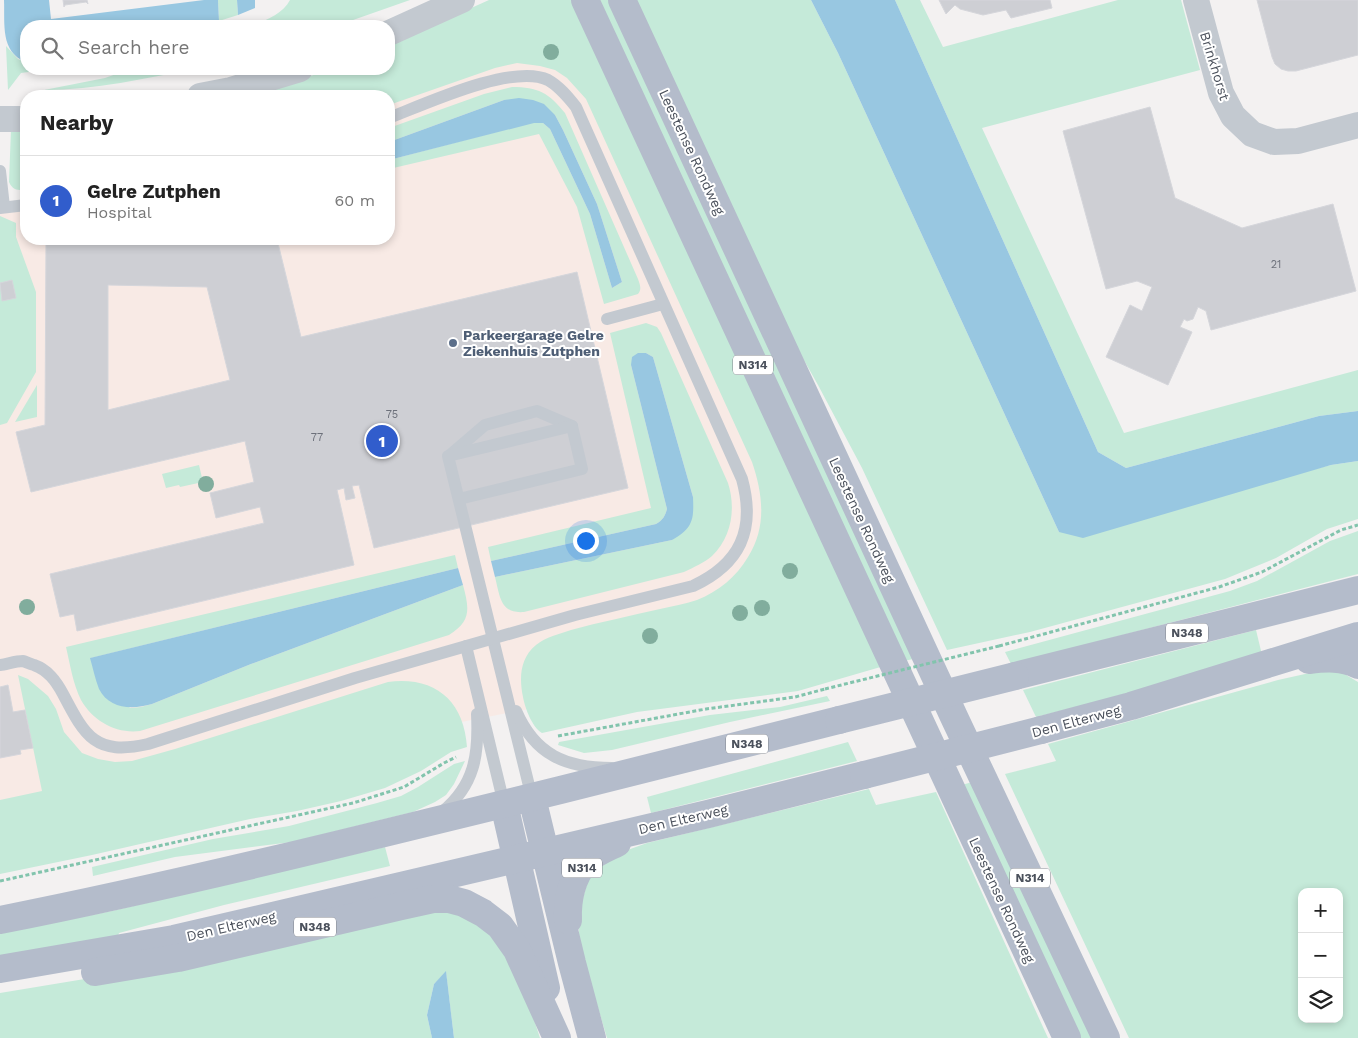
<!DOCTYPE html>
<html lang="en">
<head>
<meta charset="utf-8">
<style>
  :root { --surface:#fff; --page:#f6f6f6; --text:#222; --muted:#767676; --line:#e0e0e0; --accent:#315dcc }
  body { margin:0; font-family:"Work Sans",sans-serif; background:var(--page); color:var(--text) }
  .controls { position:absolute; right:15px; bottom:15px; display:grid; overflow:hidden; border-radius:10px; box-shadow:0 2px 8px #0003 }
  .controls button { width:45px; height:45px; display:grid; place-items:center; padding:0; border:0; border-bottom:1px solid var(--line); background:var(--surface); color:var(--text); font:25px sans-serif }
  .you { position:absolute; left:585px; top:540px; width:18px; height:18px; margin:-12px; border:4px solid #fff; border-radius:50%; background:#1a73e8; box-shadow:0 0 0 8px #1a73e833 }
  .badge { display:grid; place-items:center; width:32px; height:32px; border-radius:50%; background:var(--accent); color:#fff; font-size:16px; font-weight:700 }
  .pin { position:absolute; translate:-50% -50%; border:2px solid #fff; box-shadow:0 1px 5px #0006 }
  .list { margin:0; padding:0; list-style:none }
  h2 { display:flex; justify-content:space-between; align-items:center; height:65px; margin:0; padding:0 20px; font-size:21px }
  h2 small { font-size:16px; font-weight:400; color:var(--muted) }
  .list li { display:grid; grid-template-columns:32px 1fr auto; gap:15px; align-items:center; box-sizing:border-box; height:90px; padding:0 20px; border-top:1px solid var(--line) }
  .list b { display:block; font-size:19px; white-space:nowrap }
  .list p { margin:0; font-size:16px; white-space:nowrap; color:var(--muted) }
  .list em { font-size:16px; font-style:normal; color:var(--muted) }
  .icon { flex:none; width:28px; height:28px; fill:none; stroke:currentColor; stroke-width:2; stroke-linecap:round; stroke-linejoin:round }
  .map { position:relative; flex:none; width:1358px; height:1038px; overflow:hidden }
  .search { position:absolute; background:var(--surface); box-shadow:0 2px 8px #0003; left:20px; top:20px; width:375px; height:55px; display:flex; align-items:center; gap:12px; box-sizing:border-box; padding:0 18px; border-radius:20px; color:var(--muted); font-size:19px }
  .panel { position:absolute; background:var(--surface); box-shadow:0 2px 8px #0003; left:20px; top:90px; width:375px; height:155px; border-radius:20px }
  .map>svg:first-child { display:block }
</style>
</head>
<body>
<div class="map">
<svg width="1358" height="1038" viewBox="0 0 1358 1038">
  <rect width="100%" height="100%" fill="#f3f1f1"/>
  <polygon fill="#f8eae5" points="569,30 861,644 0,812 0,205 26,198 26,239 389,239 389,96"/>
  <g fill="#c5ead9" fill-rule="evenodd">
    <polygon points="218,0 237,0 238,15 219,21"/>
    <path d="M290,0H410L336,26H250C265,21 283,14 290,0Z"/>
    <path d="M489,0H575L884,666L798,691L637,712L542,733C532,727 525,708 523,697C519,678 520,658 536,645C546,637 559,634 571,630C600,622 630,616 660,609C672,606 685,604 697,600C719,591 736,577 748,557C767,527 763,494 752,462L586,99L567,78L555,70L540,66L517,63L495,68L389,105V96H245L333,69H389V45Z"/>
    <polygon points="594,0 614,0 918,658 899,662"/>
    <polygon points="631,0 811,0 838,53 1059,532 1331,465 1358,461 1358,519 1327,529 1276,558 1225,579 1030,632 947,650 862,468 818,385 778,314"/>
    <polygon points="895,0 920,0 943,47 1118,0 1181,0 1200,70 982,128 1124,433 1358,370 1358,411 1319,416 1126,468 1098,452"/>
    <polygon points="6,46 18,59 26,62 26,69 52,69 21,73 8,90"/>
    <path d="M130,69H196C146,78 95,90 44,90L105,78Z"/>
    <path d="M512,87C538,87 549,93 565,113L638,279C640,285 642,289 638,294L604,304L577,207L539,134L389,169V160L534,122L543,123L550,129L590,214L612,288L622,282L597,204L563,130L555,115L504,100L389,142V128L484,94Z"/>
    <path d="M11,129H26V190C18,190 13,191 9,182Z"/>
    <polygon points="0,216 16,223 16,237 36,292 36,372 7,423 0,425"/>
    <path d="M646,323L657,327L661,333L728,483C736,508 732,537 712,556C704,563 694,567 684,572L524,612C500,614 500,596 495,577L672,540L693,497L653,357L646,353L631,365L667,509C665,516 663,520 656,524L491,561L488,547L651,508L610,333Z"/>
    <polygon points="37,385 37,417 15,422"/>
    <polygon points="199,465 203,482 180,487 179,485 166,488 162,474"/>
    <polygon points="1358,531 1358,574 1011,664 1005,652 1230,591 1257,581 1330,541"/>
    <path d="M455,555L458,568L91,658L130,708L141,707L152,704L251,664L463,585C469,608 472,621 449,635L140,731C116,734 93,721 81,700C73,684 70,664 66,647Z"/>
    <polygon points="1256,630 1262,655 1092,703 1036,717 1023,690"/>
    <path d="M1323,670L1341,672L1358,682V1038H1129L1005,774L1056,761L1048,744L1278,680ZM1302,892H1339V1019H1302Z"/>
    <path d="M18,675L28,679L48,696L56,709L64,732L82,753L98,759L115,762L132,761L175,749L388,682C434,676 464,700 467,747L451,752L421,771L385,788L341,801L297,811L250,819L92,855L0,874V800L42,791Z"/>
    <polygon points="827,696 830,701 730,722 612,750 584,753 558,745 559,742 710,715 780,707"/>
    <polygon points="848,742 857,761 651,813 647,797"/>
    <polygon points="465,761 454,784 446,795 435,802 413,812 292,842 175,857 93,876 92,867 213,839 289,826 377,803 401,796 418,787 454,764"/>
    <polygon points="976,781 1096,1038 1077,1038 958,786"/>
    <polygon points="869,789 876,805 936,792 1048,1038 607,1038 585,964 579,935 578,916 588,880 598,869 622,852 647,843"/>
    <polygon points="385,847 390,866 224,905 119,933 118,936 0,960 0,933 112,911"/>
    <polygon points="449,909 489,928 521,980 540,1038 454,1038 446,972 434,984 427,1015 432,1038 0,1038 0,993 139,970"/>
  </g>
  <g fill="#98c7e1">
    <path d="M4,0H49L51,19L204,0H218L219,21L205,26H26V62C0,52 5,24 4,0Z"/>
    <polygon points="237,0 255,0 255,8 238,15"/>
    <polygon points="811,0 895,0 1098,452 1126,468 1319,416 1358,411 1358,461 1331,465 1083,538 1059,532 838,53"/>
    <polygon points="519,98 533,100 544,104 555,115 563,130 597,204 622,282 612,288 590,214 550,129 543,123 534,123 389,160 389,142 504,100"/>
    <path d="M638,353H646L653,357L693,497C694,520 693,528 672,540L495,577L491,561L656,524C663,520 665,516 667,509L631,365L632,357Z"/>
    <path d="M458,568L463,585L251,664L152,704C132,710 109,709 99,689C95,679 93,668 90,658Z"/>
    <polygon points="446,971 454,1038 432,1038 427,1015 434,984"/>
  </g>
  <g fill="#cecfd4" stroke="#d5d6db" fill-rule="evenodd">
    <polygon points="63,0 87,0 88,4 86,2 65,5 64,7"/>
    <polygon points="939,0 1050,0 1052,8 1011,18 1006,10 983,15 960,9 955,5 946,14"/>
    <polygon points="1257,0 1358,0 1358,55 1296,71 1288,71 1281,69 1275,64 1272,57"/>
    <polygon points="1150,107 1175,198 1242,228 1333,204 1356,291 1211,330 1206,311 1198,307 1193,319 1187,321 1184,319 1180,327 1192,332 1168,385 1106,357 1130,305 1142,311 1152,287 1137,281 1106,289 1063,131"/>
    <path d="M46,239H277L301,337L577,272L628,488L374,548L359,485L352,486L355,498L346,500L344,488L337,490L354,565L77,631L74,614L60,617L50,574L264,523L260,507L216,518L210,493L254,482L245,441L31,492L16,432L45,425ZM108,285L207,287L230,380L108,410Z"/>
    <polygon points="12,280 16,298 2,301 0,283"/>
    <polygon points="8,685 13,712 25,710 33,748 20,750 21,754 0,758 0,687"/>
  </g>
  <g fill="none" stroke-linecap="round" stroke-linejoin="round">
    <g stroke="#82c4ad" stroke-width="3" stroke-dasharray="4 2.5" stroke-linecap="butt">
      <polyline points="999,646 1219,587 1262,572 1341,530 1358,525"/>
      <polyline points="558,736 706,709 795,697 825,689"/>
      <polyline points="0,881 353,803 404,787 444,763 456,757"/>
    </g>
    <g stroke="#c3c9d0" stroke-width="12">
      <polyline points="0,171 4,207"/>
      <polyline points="0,208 26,205"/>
      <polyline points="607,319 663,304"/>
      <polyline points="450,455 485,425 537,411 572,426"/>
      <polyline points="459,499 582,469 572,426 448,456 532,798"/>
      <polyline points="466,646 504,804"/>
      <path d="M0,665C7,664 16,661 23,661C26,662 30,664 34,665C48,670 56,681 63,694C85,736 95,756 148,744L355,678L575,615L693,586C740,564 756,530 742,479L576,107C568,97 559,86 548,80C513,63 425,104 389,118"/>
      <path d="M516,711C535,755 566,768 612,768"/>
      <path d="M442,812C475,785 479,754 477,714"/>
    </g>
    <g stroke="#c3c9d0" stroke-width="26">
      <polyline points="1196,0 1221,93 1233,116 1252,134 1274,142 1298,141 1358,125"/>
      <polyline points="389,33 462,0"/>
      <polyline points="200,96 231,90 300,69"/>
      <polyline points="0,119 26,119"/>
    </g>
    <g stroke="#b4bccb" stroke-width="28">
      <polyline points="585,0 1067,1038"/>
      <polyline points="622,0 955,719 1106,1038"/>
      <path d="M1309,660C1326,658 1343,657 1358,665"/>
      <polyline points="1015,676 1358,590"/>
      <polyline points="1041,730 1131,706 1358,636"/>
      <polyline points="532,798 572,963 592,1038"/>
      <polyline points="504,804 546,988"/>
      <path d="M0,920C132,894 263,863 393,831C542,795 690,758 839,720"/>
      <path d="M568,920C567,900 572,876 586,861C594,853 607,848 617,843"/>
      <polyline points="0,969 174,939 708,814 864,775"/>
      <polyline points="95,972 178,958 401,906 433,899 449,899 464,903 483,913 500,926 517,950 557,1038"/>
    </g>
    <polyline stroke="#82c4ad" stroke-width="3" stroke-dasharray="4 2.5" stroke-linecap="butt" points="825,689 999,646"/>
    <g stroke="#b4bccb" stroke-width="28">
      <polyline points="839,720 1015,676"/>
      <polyline points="864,775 1041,730"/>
    </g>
  </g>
  <g fill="#81ad9d">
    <circle cx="551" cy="52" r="8"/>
    <circle cx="206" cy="484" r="8"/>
    <circle cx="790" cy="571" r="8"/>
    <circle cx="27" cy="607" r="8"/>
    <circle cx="762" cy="608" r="8"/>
    <circle cx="740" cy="613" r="8"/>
    <circle cx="650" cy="636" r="8"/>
  </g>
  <circle fill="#5c6f8a" stroke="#fff" stroke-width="2" cx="453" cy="343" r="5"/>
  <g text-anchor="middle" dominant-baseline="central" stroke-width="4" stroke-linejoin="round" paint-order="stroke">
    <g font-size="11" fill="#6c707a">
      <text x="1276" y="264">21</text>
      <text x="392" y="414">75</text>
      <text x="317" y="437">77</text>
    </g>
    <g fill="#fff" stroke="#81858d" stroke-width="1">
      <rect x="733" y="355.5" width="40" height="19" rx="4"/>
      <rect x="1166" y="623.5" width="42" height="19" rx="4"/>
      <rect x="726" y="734.5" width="42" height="19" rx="4"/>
      <rect x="562" y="858.5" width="40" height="19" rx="4"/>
      <rect x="1010" y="868.5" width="40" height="19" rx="4"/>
      <rect x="294" y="917.5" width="42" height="19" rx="4"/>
    </g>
    <g font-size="12" font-weight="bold" fill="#4b515c">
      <text x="753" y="365">N314</text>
      <text x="1187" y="633">N348</text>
      <text x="747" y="744">N348</text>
      <text x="582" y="868">N314</text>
      <text x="1030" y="878">N314</text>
      <text x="315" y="927">N348</text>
    </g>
    <g font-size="14" fill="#4b515c" stroke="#fff">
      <text transform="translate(1215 66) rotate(73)">Brinkhorst</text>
      <text transform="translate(692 152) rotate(65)">Leestense Rondweg</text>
      <text transform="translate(862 520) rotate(65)">Leestense Rondweg</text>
      <text transform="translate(1076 721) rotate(-15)">Den Elterweg</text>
      <text transform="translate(683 819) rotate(-13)">Den Elterweg</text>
      <text transform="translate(1002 900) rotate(65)">Leestense Rondweg</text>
      <text transform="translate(231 926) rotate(-13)">Den Elterweg</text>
    </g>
    <g font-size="14" font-weight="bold" fill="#4e5e75" stroke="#fff" text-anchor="start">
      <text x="463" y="335">Parkeergarage Gelre<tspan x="463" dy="16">Ziekenhuis Zutphen</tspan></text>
    </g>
  </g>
</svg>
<div class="controls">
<button>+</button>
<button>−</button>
<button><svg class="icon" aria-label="layers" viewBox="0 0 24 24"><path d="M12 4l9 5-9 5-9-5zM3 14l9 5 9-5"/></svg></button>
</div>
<div class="you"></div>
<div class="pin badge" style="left:382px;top:441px">1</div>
<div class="search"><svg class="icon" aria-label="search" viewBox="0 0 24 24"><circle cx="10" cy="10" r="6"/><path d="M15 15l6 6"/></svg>Search here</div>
<section class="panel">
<h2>Nearby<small></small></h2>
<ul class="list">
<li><span class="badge">1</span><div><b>Gelre Zutphen</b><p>Hospital</p></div><em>60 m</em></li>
</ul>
</section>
</div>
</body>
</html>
